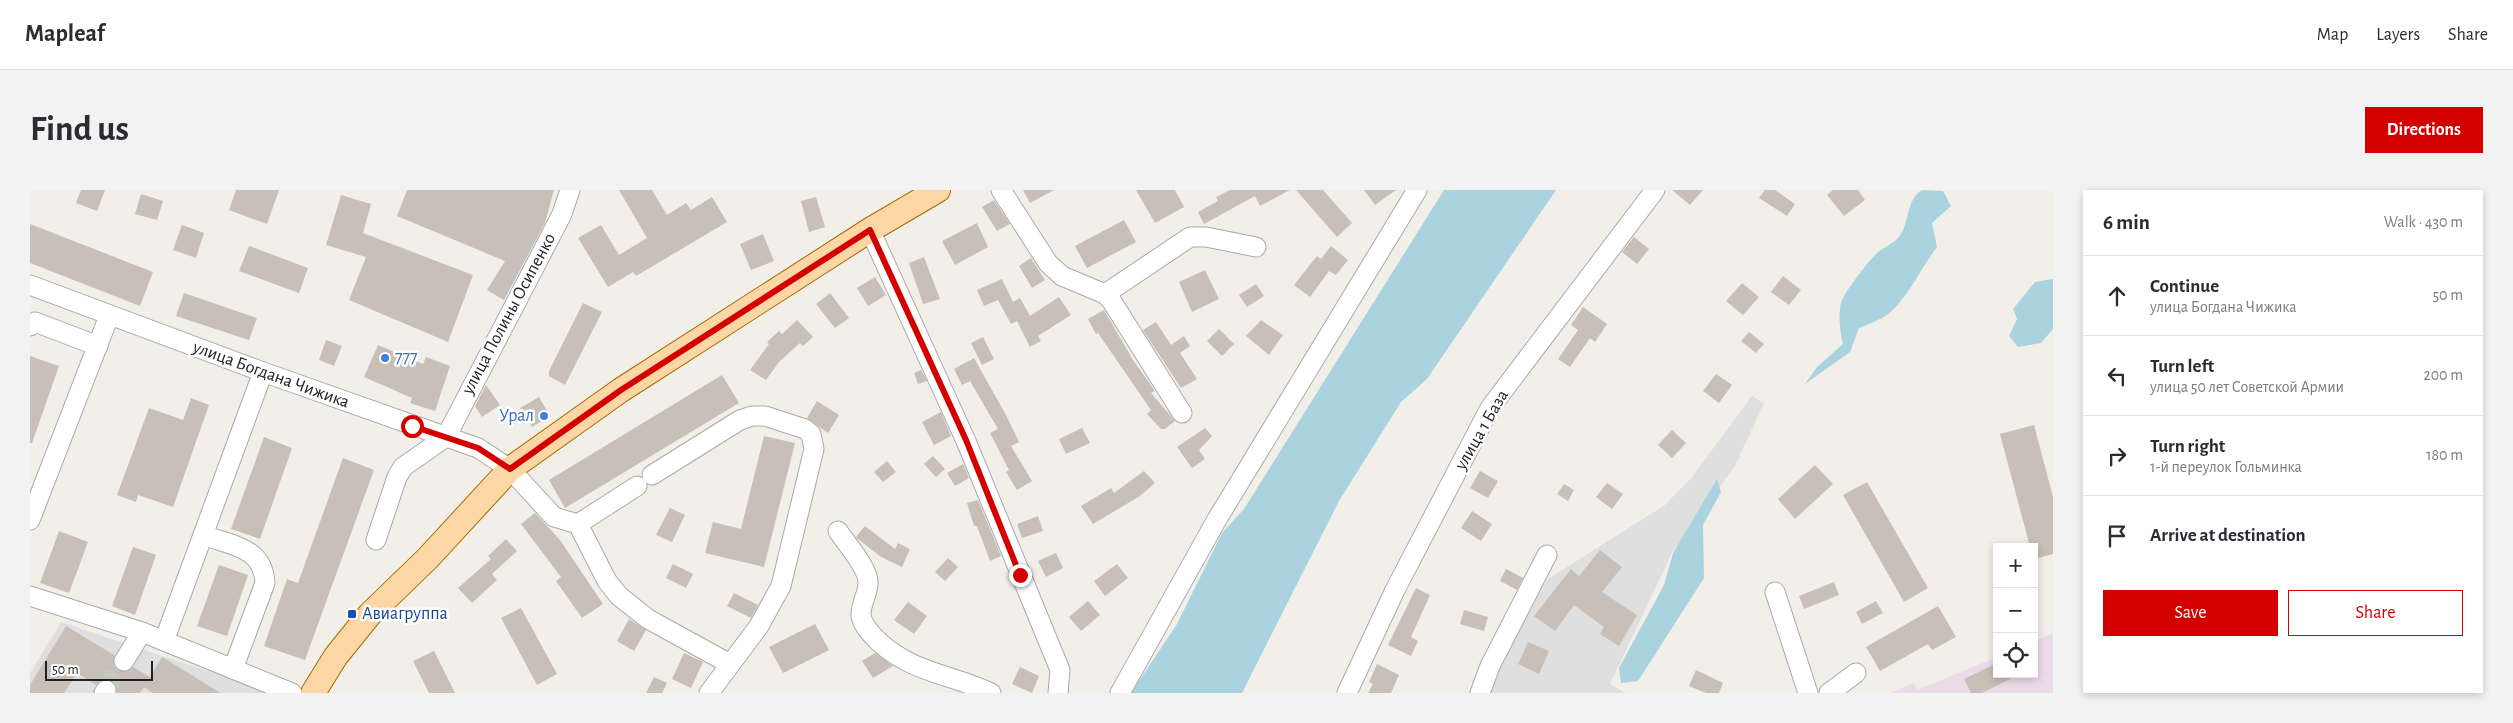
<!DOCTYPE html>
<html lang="en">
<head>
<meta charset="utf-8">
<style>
  :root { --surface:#fff; --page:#f2f2f3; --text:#2b2b33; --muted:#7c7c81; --line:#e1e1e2; --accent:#d40000 }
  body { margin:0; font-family:"Alegreya Sans",sans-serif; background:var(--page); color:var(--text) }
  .controls { position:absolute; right:15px; bottom:15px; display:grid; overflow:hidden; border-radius:0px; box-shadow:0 2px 8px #0003 }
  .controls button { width:45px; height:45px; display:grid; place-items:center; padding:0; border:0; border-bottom:1px solid var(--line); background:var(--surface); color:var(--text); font:25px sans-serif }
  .scale { position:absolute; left:15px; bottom:12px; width:108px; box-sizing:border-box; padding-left:5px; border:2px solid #222; border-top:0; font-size:14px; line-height:18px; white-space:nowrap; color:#222; -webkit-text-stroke:4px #fff; paint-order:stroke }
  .stop { position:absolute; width:15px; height:15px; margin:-11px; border:4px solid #d40000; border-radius:50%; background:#fff }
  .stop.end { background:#d40000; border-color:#fff; box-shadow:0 1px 5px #0008 }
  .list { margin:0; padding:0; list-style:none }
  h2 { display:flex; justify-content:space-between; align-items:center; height:65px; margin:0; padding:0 20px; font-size:21px }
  h2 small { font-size:16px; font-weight:400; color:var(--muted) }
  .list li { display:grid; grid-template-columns:32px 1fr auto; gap:15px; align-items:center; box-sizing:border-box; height:80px; padding:0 20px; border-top:1px solid var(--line) }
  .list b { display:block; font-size:19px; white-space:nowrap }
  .list p { margin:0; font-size:16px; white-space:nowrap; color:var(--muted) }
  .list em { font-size:16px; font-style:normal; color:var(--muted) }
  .actions { display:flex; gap:10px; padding:15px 20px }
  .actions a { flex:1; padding:11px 0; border:1px solid var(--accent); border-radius:0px; text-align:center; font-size:18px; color:var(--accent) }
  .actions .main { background:var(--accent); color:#fff }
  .icon { flex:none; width:28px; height:28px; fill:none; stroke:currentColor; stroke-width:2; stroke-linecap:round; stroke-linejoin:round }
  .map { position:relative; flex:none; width:2023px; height:503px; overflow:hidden; border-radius:0px }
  header { display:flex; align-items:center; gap:30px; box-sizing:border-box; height:70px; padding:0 25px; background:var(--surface); border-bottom:1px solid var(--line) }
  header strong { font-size:24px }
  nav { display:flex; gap:28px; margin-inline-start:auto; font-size:18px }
  .intro { display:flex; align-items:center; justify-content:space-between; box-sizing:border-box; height:120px; padding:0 30px }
  h1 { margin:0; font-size:35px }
  .button { padding:12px 22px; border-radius:0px; background:var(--accent); color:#fff; font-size:18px; font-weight:700 }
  main { display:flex; gap:30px; padding:0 30px }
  aside { flex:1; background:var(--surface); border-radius:0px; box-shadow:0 2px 8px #0003 }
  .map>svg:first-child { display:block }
</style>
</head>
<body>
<header>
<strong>Mapleaf</strong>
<nav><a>Map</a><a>Layers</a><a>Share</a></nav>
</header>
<div class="intro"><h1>Find us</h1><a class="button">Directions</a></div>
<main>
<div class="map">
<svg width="2023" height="503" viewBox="0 0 2023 503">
  <rect width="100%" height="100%" fill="#f2efe9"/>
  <g fill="#e0dfdf">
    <polygon points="1722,206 1734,213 1705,276 1643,361 1580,494 1596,503 1456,503 1478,457 1518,389 1635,315 1662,287"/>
    <polygon points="31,432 243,503 0,503 0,483"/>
  </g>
  <polygon fill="#ebdbe8" points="2023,443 2023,503 1860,503 1884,493 1887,500 1967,467 1967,484 2004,484 2004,451"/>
  <g fill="#aad3df">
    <polygon points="1414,0 1526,0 1397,189 1371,212 1309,311 1212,503 1101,503 1147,434 1192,343 1214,319"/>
    <path d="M1892,0L1913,1L1921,16L1902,33L1907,57C1890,79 1879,107 1858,124C1850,130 1839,134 1829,138L1820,162L1775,194L1787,177L1813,154C1810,141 1808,126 1811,113C1814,102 1839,71 1847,63C1854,57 1867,52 1871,44C1879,31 1877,9 1892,0Z"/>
    <polygon points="2023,89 2023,139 2011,153 1988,157 1979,146 1987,129 1983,119 2005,92"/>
    <polygon points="1687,289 1691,302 1673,335 1674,388 1608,491 1591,493 1589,478 1634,395 1643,363"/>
  </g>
  <g fill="#c7bfb8">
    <polygon points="51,0 75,0 67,21 46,13"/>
    <polygon points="206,0 249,0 237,34 199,20"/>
    <polygon points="377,0 524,0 515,33 474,110 457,100 475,71 367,26"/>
    <polygon points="589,0 622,0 637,25 656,13 661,20 682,7 697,32 606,86 603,82 578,97 548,48 571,35 589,65 617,48"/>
    <polygon points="993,0 1024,0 1000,13"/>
    <polygon points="1106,0 1145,0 1154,17 1125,33"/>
    <polygon points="1200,0 1260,0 1230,16 1225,6 1174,34 1168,22 1188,11 1186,7"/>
    <polygon points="1266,0 1293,0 1322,33 1307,47"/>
    <polygon points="1334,0 1366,0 1345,15"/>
    <polygon points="1642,0 1673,0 1660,15"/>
    <polygon points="1735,0 1745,0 1765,14 1757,26 1729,8"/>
    <polygon points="1803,0 1828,0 1835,10 1814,26 1797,5"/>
    <polygon points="111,4 133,11 127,30 105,24"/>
    <polygon points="311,5 341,14 333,43 443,85 418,152 319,110 336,67 296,55"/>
    <polygon points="786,7 795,37 779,42 771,11"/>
    <polygon points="964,10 980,34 967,41 952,17"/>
    <polygon points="1094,30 1106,52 1057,78 1045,56"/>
    <polygon points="947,33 958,57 925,75 912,51"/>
    <polygon points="0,34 123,82 110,116 0,73"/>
    <polygon points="152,35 174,43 166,68 143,60"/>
    <polygon points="733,44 744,71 721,80 710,54"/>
    <polygon points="1604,47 1619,59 1607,74 1592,62"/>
    <polygon points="219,56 278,78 269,103 209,81"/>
    <polygon points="1301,56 1318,70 1306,85 1299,81 1280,107 1264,95 1287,66 1291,69"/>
    <polygon points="894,67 910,109 893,114 879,73"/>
    <polygon points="1001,68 1015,90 1002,98 989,76"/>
    <polygon points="1175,80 1189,109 1162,122 1149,92"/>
    <polygon points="1753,86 1771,100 1759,115 1741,102"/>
    <polygon points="845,87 856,105 838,116 827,98"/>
    <polygon points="972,89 983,112 990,108 1000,126 1029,107 1041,125 1008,146 1011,151 1000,157 987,131 981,134 968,110 954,116 947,100"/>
    <polygon points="1712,93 1729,107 1713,125 1696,111"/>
    <polygon points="1226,94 1234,106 1217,117 1209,105"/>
    <polygon points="154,103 227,128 219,150 146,126"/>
    <polygon points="800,103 819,128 805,138 786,114"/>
    <polygon points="553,113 572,122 535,195 519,186 519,181"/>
    <polygon points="1553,117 1577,134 1565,152 1560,148 1540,177 1528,169 1548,140 1541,135"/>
    <polygon points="1074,120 1103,170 1125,201 1121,203 1145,231 1135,239 1131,239 1117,224 1121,220 1068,143 1066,144 1058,129"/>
    <polygon points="767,130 783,147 773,156 770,153 749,172 736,190 720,180 739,154 737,152 749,141 752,144"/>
    <polygon points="1231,130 1253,145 1239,165 1216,146"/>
    <polygon points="1126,132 1141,155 1154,146 1160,156 1150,163 1167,189 1151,198 1113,140"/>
    <polygon points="1189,139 1204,154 1192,166 1177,151"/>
    <polygon points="1719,142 1734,154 1726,163 1711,151"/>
    <polygon points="953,147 964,169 952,175 941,153"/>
    <polygon points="296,150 312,156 304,176 289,170"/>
    <polygon points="348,155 393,174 396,167 420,176 405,221 380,213 382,208 334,187"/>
    <polygon points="0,166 29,176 2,253 0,253"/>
    <polygon points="944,168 976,225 989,252 981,256 1002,291 987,300 976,282 979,280 960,243 968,239 940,191 932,195 924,179"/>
    <polygon points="891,180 897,191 888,194 884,183"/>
    <polygon points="1686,184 1702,195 1689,213 1673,201"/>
    <polygon points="692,185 709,213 535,318 519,290"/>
    <polygon points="456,195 470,215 452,227 445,216"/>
    <polygon points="509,207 520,226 502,237 490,218"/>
    <polygon points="161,208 179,215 143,317 108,305 106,312 87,305 119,218 153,230"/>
    <polygon points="787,211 809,225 798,243 777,228"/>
    <polygon points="911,222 921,246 904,255 892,232"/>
    <polygon points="2004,235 2023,307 2023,364 2004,369 2004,357 2000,357 1970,244"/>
    <polygon points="1052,238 1060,253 1036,264 1029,249"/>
    <polygon points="1175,238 1182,246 1169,260 1175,269 1162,278 1147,257"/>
    <polygon points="1642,240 1656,253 1642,268 1628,255"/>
    <polygon points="734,246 765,253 734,377 675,363 683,332 711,339"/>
    <polygon points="234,247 262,258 230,349 201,339"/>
    <polygon points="903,266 915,279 906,287 894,274"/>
    <polygon points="313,268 344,280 275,470 234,456 257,389 268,393"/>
    <polygon points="857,271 866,282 853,292 844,282"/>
    <polygon points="933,274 939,288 925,296 917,283"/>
    <polygon points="1785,275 1803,294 1765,329 1748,309"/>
    <polygon points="1114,281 1125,293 1110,306 1063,334 1051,316 1081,298 1084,303"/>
    <polygon points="1450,281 1468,291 1458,308 1440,298"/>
    <polygon points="1837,292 1898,398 1874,412 1813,305"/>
    <polygon points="1577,293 1593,304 1582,319 1566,307"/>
    <polygon points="1534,294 1544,300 1538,311 1527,304"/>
    <polygon points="948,310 971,366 960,371 947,336 944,336 937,313"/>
    <polygon points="640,318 655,325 642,352 626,345"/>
    <polygon points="1442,321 1462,334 1451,351 1431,338"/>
    <polygon points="505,323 530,350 573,414 552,428 526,391 531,387 491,334"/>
    <polygon points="1008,326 1013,341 992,348 987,334"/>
    <polygon points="835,336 865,359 868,353 880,359 872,377 851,367 828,349 826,347"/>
    <polygon points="29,341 58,352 39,403 10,393"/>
    <polygon points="476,349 487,361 462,384 467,390 442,413 428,398 461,369 458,366"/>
    <polygon points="103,357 126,365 105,425 82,416"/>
    <polygon points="1570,360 1592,377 1572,402 1607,425 1589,456 1570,444 1574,437 1544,415 1525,441 1504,426 1541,379 1549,386"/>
    <polygon points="1026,363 1033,378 1016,387 1008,371"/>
    <polygon points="918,368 928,377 915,391 905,382"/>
    <polygon points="643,374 663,384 656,398 636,388"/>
    <polygon points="1087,374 1098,388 1075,406 1064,391"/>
    <polygon points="189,375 218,385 197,446 167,436"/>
    <polygon points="1476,379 1493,388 1487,400 1470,391"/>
    <polygon points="1804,392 1809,405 1774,419 1769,406"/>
    <polygon points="1386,398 1400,405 1381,447 1388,451 1381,466 1358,455"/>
    <polygon points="704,403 728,415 721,428 697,416"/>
    <polygon points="1058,411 1070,425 1051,441 1039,427"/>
    <polygon points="1846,411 1853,423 1832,434 1826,422"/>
    <polygon points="878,412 897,426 884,444 864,430"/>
    <polygon points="1908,416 1926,447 1902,460 1898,454 1850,481 1836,457"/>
    <polygon points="491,418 527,484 507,495 471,428"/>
    <polygon points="1434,420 1458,427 1454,441 1430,434"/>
    <polygon points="599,429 616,440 604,461 587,451"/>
    <polygon points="785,434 799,460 753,483 739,457"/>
    <polygon points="36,436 84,465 84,476 89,481 99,481 103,477 120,487 132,467 191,503 123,503 114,497 110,503 87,503 86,495 82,490 71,490 66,495 47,483 34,503 0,503 0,495"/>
    <polygon points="1498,452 1519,461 1509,484 1488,474"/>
    <polygon points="404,461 425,503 399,503 383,471"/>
    <polygon points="654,463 673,472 661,498 642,489"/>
    <polygon points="845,463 863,476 843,488 832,471"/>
    <polygon points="1967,473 1967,484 1990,484 1952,503 1941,503 1934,489"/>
    <polygon points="1347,474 1369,485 1361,503 1338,503 1343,494 1339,492"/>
    <polygon points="990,477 1009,486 1002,503 982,494"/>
    <polygon points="1666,480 1693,493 1689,503 1676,503 1659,496"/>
    <polygon points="624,487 637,493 632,503 616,503"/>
  </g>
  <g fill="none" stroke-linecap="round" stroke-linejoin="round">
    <polyline stroke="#c8c6c1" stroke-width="19" stroke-dasharray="19 9" stroke-linecap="butt" points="76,500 94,471"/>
    <defs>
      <g id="minor">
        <polyline points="971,0 1018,73 1032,86 1075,104 1081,110 1152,223"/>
        <polyline points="840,40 936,251 1030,480 1028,503"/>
        <polyline points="0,95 233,182 448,258 480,279 524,327 548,334 577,391 589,406 618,429 700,474"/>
        <polyline points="1075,104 1160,47 1176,47 1226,57"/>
        <polyline points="0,136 5,132 68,156"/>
        <polyline points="622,285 710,230 722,226 735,226 775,239 781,244 784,259 751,396 729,436 679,503"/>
        <polyline points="0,330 79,126"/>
        <polyline points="548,334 607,296"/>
        <path d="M808,341C816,353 839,379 838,393C838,405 830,414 831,426C833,436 841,444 848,451C882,483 921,484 961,503"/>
        <path d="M173,345C203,356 233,357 235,393L203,479"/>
        <polyline points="346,350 367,287 373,277 416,247 532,24 540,0"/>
        <polyline points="1745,402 1778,503"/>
        <polyline points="0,406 112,442"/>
        <polyline points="134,451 233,182"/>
        <polyline points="94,471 112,442 262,503"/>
        <polyline points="74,503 76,500"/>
        <polyline points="1090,503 1186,331 1387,0"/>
        <polyline points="1317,503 1365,400 1460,218 1625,0"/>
        <polyline points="1450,503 1460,476 1517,365"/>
        <polyline points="1799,503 1826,483"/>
      </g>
      <polyline id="major" points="283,503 306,466 340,424 398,368 480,279 591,200 840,40 908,0"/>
    </defs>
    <use href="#minor" stroke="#a9a9a9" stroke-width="21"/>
    <use href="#major" stroke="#a06b00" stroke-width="26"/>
    <use href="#minor" stroke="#fff" stroke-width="19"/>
    <use href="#major" stroke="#fcd6a4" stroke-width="24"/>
  </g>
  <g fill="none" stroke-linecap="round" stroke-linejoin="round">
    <polyline stroke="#d40000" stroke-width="6" points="382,236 448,258 480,279 591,200 840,40 936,250 990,385"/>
  </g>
  <g fill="#3f7fe0" stroke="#fff" stroke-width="2">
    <circle cx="355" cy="168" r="5"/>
    <circle cx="514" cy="226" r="5"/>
  </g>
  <rect fill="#1a4fb4" stroke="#fff" stroke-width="2" x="317" y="419" width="10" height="10" rx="2.5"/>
  <g text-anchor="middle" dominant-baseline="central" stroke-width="5" stroke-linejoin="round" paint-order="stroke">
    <g font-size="18" fill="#222" stroke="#fff">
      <text transform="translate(479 124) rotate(-62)">улица Полины Осипенко</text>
      <text transform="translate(241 185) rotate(20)">улица Богдана Чижика</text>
      <text transform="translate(1452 240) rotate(-60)">улица 1 База</text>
    </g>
    <g font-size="18" fill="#366cbe" stroke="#fff" text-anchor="start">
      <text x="365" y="168">777</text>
      <text x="504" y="226" text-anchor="end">Урал</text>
    </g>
    <g font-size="18" fill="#164399" stroke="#fff" text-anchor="start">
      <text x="332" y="424">Авиагруппа</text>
    </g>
  </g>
</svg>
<div class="controls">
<button>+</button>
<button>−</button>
<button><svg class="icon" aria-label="locate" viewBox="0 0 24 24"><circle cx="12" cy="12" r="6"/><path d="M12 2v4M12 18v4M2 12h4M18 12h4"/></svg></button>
</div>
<div class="scale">50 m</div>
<div class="stop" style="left:382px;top:236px"></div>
<div class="stop end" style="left:990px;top:385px"></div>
</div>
<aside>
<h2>6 min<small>Walk · 430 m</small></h2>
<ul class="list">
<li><svg class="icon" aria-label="ahead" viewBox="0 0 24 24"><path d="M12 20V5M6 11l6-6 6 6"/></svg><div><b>Continue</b><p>улица Богдана Чижика</p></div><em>50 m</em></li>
<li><svg class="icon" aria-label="left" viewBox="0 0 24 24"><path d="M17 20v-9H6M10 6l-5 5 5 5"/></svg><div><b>Turn left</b><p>улица 50 лет Советской Армии</p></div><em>200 m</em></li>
<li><svg class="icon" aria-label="right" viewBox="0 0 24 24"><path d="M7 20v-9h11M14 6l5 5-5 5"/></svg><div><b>Turn right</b><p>1-й переулок Гольминка</p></div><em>180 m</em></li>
<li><svg class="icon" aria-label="arrive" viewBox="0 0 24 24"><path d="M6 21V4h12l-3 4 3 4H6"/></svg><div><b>Arrive at destination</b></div></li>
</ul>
<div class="actions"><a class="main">Save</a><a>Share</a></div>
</aside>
</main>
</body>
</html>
